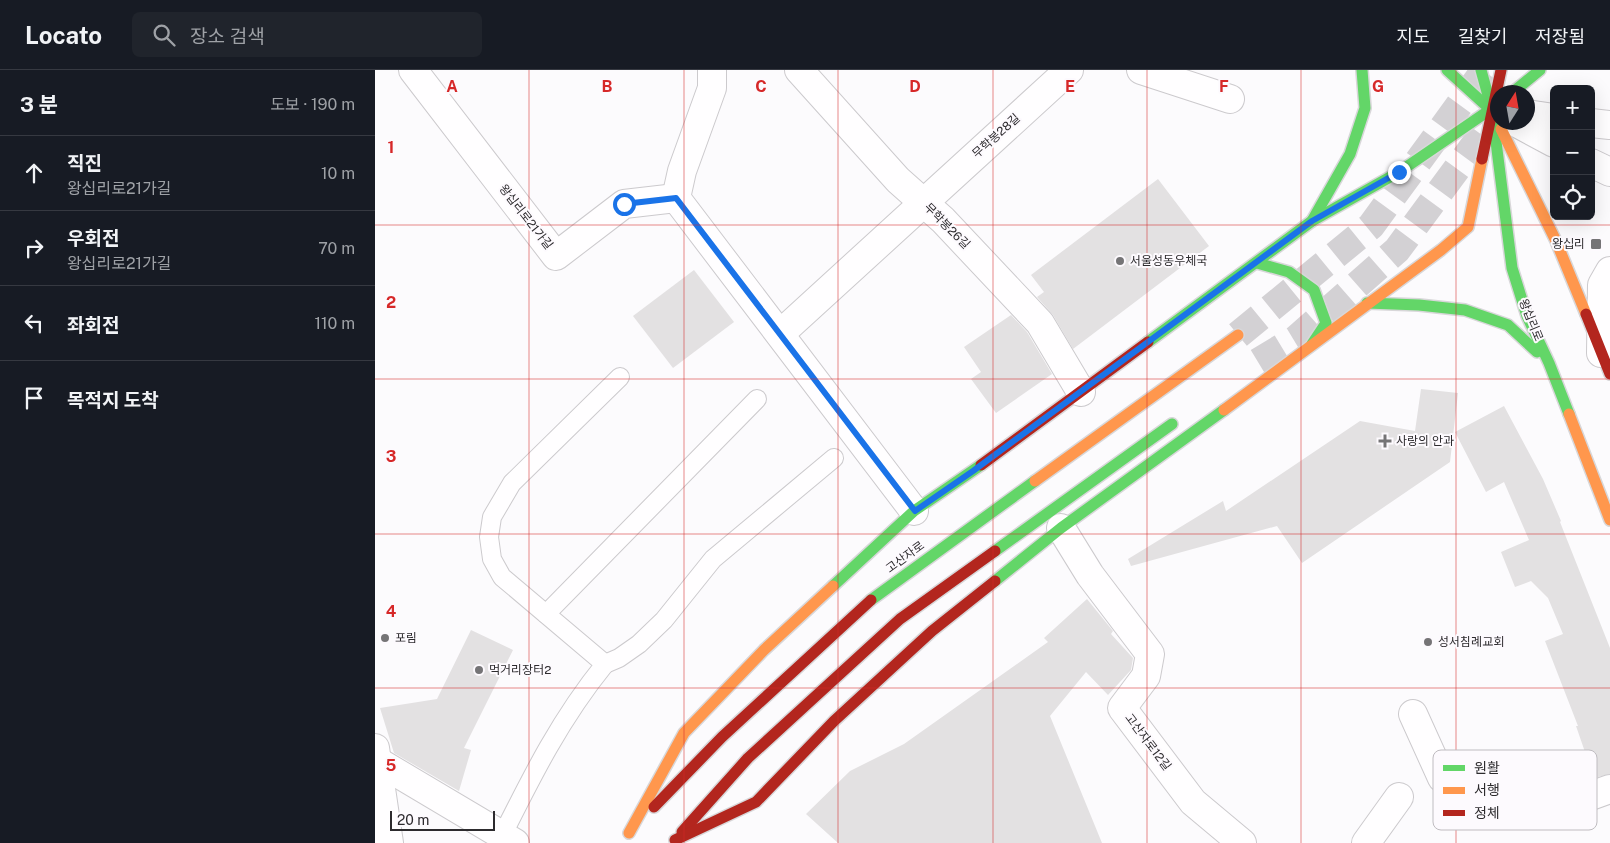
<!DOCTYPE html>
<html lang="ko">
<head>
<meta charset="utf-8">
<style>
  :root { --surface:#171b24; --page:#20242c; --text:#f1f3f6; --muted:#9ea1a6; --line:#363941 }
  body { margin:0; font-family:"Public Sans","Noto Sans KR",sans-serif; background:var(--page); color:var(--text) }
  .controls { position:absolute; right:15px; top:15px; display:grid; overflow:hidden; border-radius:8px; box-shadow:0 5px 20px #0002 }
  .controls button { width:45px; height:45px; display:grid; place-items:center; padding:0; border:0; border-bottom:1px solid var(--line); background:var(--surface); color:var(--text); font:25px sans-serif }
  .compass { position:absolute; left:1115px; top:15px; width:45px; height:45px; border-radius:50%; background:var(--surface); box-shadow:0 5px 20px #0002; rotate:11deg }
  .scale { position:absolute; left:15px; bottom:12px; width:105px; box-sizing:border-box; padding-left:5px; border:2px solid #2d2b2e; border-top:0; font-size:14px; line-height:18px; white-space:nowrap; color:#2d2b2e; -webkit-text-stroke:4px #fdfafe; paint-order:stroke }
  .stop { position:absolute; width:15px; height:15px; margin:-11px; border:4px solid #1a73e8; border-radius:50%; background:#fff }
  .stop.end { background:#1a73e8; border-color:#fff; box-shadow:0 1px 5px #0008 }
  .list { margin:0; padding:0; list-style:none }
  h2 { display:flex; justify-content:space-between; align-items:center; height:65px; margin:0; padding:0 20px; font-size:21px }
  h2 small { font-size:16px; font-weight:400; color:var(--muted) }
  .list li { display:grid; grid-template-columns:32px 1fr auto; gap:15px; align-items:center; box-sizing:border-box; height:75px; padding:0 20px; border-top:1px solid var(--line) }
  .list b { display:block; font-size:19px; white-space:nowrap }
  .list p { margin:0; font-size:16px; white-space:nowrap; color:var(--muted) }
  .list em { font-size:16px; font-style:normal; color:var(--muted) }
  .icon { flex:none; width:28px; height:28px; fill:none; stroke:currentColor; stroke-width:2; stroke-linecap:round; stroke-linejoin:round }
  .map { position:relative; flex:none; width:1235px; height:773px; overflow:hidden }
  header { display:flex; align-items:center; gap:30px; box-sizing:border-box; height:70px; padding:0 25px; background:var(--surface); border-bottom:1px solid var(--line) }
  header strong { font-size:24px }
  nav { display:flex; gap:28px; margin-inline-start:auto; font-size:18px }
  .search { width:350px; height:45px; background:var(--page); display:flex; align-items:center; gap:12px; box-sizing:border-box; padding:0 18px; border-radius:8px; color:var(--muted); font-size:19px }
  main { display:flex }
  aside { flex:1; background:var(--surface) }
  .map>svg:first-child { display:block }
</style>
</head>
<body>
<header>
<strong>Locato</strong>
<div class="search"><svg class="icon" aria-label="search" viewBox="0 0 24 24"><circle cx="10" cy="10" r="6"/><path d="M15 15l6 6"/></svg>장소 검색</div>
<nav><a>지도</a><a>길찾기</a><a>저장됨</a></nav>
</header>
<main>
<aside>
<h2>3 분<small>도보 · 190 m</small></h2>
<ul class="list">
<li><svg class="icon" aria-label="ahead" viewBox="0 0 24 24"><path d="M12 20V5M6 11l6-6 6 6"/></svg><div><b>직진</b><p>왕십리로21가길</p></div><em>10 m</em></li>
<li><svg class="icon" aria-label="right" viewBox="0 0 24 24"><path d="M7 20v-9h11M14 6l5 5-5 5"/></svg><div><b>우회전</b><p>왕십리로21가길</p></div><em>70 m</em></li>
<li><svg class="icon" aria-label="left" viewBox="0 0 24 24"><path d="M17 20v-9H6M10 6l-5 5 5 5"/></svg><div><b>좌회전</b></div><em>110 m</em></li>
<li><svg class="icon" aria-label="arrive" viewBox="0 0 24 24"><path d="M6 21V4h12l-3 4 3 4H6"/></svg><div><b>목적지 도착</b></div></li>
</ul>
</aside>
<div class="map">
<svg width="1235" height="773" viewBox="0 0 1235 773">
  <rect width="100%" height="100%" fill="#fcfbfd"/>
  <g fill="#e3e1e2">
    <polygon points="783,109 834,176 698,279 678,245 662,227 669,222 656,205"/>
    <polygon points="319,200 359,252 298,298 258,246"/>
    <polygon points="636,245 652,262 677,304 621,343 596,309 606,302 589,277"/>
    <polygon points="1046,319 1083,323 1075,392 927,493 902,456 756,496 753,489 848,431 851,441 985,351 1040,361"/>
    <polygon points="1129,336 1168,409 1186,451 1185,452 1235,578 1235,704 1219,708 1201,656 1203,656 1170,571 1188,564 1173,528 1156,511 1140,517 1126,482 1154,470 1129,412 1111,422 1080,362"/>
    <polygon points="712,529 738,561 736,564 758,588 756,600 733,625 711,602 675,646 727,773 463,773 431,744 475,701 529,674 673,572 669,568"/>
    <polygon points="96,560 138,580 89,678 96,680 84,721 19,683 5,638 62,629"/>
  </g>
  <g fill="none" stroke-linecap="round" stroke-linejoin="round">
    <g stroke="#d3d1d4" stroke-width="28" stroke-dasharray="28 14" stroke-linecap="butt">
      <polyline points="863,265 996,156 1109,1"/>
      <polyline points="883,292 921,269 1022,180 1117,51"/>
    </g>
    <defs>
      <g id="lane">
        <polyline points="171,544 382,329"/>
        <polyline points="230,594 244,588 264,574 289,550 338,489 459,388"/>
        <path d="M127,766C158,704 186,648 230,594L127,507L117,489L114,467L117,447L137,413L245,307"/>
      </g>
      <g id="street">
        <polyline points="38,0 181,186 249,134 301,128"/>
        <polyline points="337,0 337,18 307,101 301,128 539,441"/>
        <polyline points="424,0 523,110 568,150 665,253 706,322"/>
        <polyline points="766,0 855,29"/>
        <polyline points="1152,44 1179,48"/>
        <polyline points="1140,52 1179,73"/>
        <polyline points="1216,53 1235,55"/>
        <polyline points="1216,93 1235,102"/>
        <polyline points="405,264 694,0"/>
        <polyline points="1226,283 1227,215 1235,201"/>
        <polyline points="686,458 715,505 775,584 771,606 747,638 818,732 867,773"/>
        <polyline points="1038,644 1067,708 1122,745 1207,729 1235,719"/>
        <polyline points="0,678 14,773"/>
        <polyline points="0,688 2,691 140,773"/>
        <polyline points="991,773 1024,727"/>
      </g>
      <g id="fast">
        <polyline points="1072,0 1117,41"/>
        <polyline points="1106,0 1117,40 1137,198 1152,246 1174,293 1194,344"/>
        <polyline points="1138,22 1165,0"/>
        <polyline points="937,151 975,84 990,38 987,0"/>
        <polyline points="882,193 914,202 939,220 951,253 937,274"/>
        <polyline points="992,233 1044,235 1090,240 1133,255 1162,282"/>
        <polyline points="773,272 937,151 1024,102 1122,35"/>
        <polyline points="620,481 797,354"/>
        <polyline points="620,511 686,458 849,340"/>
        <polyline points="458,516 539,441 606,395"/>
        <polyline points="496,530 660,411"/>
      </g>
      <g id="slow">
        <polyline points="1126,59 1181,171 1211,244"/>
        <polyline points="849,340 1066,180 1093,157 1107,89"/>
        <polyline points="1194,344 1235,450"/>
        <polyline points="660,411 863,265"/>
        <polyline points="254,763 309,663 389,580 458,516"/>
      </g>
      <g id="jam">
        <polyline points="1107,89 1126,0"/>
        <polyline points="1211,244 1235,304"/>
        <polyline points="606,395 773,272"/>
        <polyline points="279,737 347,667 496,530"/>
        <polyline points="307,762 373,688 525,549 620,481"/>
        <polyline points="300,770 381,732 459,651 557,561 620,511"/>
      </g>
    </defs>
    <use href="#lane" stroke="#cccacd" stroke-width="20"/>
    <use href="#street" stroke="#cccacd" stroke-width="30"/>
    <use href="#fast" stroke="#d8d7d9" stroke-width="14"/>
    <use href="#slow" stroke="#d8d7d9" stroke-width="14"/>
    <use href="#jam" stroke="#d8d7d9" stroke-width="14"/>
    <use href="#lane" stroke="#fffeff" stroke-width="18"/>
    <use href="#street" stroke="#fffeff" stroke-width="28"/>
    <use href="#fast" stroke="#63d668" stroke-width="11"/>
    <use href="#slow" stroke="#ff974d" stroke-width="11"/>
    <use href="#jam" stroke="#b3261e" stroke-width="11"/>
  </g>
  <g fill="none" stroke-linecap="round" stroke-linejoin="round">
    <polyline stroke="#1a73e8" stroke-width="6" points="249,134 301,128 540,441 598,401 937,151 1024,102"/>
  </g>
  <path fill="none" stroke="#d62828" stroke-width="1" stroke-opacity="0.55" d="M154,0V773M309,0V773M463,0V773M618,0V773M772,0V773M926,0V773M1081,0V773M0,155H1235M0,309H1235M0,464H1235M0,618H1235"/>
  <g fill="#757476" stroke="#fdfafe" stroke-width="2">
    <rect x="1215" y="168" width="12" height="12" rx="2.5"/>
    <circle cx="745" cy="191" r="5"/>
    <path d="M1007.5 363.5h5v5h5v5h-5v5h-5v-5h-5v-5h5z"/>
    <circle cx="10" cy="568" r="5"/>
    <circle cx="1053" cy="572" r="5"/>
    <circle cx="104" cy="600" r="5"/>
  </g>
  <g text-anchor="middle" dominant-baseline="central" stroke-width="4" stroke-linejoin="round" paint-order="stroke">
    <g font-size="12" fill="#2d2b2e" stroke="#fdfafe">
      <text transform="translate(621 66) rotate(-42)">무학봉28길</text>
      <text transform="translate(151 147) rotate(52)">왕십리로21가길</text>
      <text transform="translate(572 156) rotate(45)">무학봉26길</text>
      <text transform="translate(1156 250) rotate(68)">왕십리로</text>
      <text transform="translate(530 487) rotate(-36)">고산자로</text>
      <text transform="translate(773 672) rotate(53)">고산자로12길</text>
    </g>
    <g font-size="12" fill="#2d2b2e" stroke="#fdfafe" text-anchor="start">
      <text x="1210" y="174" text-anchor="end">왕십리</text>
      <text x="755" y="191">서울성동우체국</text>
      <text x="1021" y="371">사랑의 안과</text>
      <text x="20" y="568">포림</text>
      <text x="1063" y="572">성서침례교회</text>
      <text x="114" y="600">먹거리장터2</text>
    </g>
  </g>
  <rect x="1058" y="680" width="164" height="80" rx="8" fill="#fdfafe" stroke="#bfbcc0" stroke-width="1"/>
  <rect x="1068" y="695" width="22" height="6" fill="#63d668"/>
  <rect x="1068" y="717" width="22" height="7" fill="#ff974d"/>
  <rect x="1068" y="740" width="22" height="6" fill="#b3261e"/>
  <g font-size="14" fill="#2d2b2e">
    <text x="1099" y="703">원활</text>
    <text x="1099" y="725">서행</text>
    <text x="1099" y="748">정체</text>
  </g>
  <g font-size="16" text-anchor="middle" font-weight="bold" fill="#d62828" stroke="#fdfafe" stroke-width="4" stroke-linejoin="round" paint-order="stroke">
    <text x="77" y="22">A</text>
    <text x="232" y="22">B</text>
    <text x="386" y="22">C</text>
    <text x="540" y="22">D</text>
    <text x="695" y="22">E</text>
    <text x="849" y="22">F</text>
    <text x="1003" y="22">G</text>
    <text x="16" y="83">1</text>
    <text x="16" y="238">2</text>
    <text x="16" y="392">3</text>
    <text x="16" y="547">4</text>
    <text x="16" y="701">5</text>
  </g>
</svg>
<div class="controls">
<button>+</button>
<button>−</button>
<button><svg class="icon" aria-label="locate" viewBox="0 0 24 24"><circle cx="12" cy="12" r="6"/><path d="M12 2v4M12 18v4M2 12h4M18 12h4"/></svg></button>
</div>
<svg class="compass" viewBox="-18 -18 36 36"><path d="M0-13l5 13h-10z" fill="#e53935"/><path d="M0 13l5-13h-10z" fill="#9ea1a6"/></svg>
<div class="scale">20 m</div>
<div class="stop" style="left:249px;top:134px"></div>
<div class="stop end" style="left:1024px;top:102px"></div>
</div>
</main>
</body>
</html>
